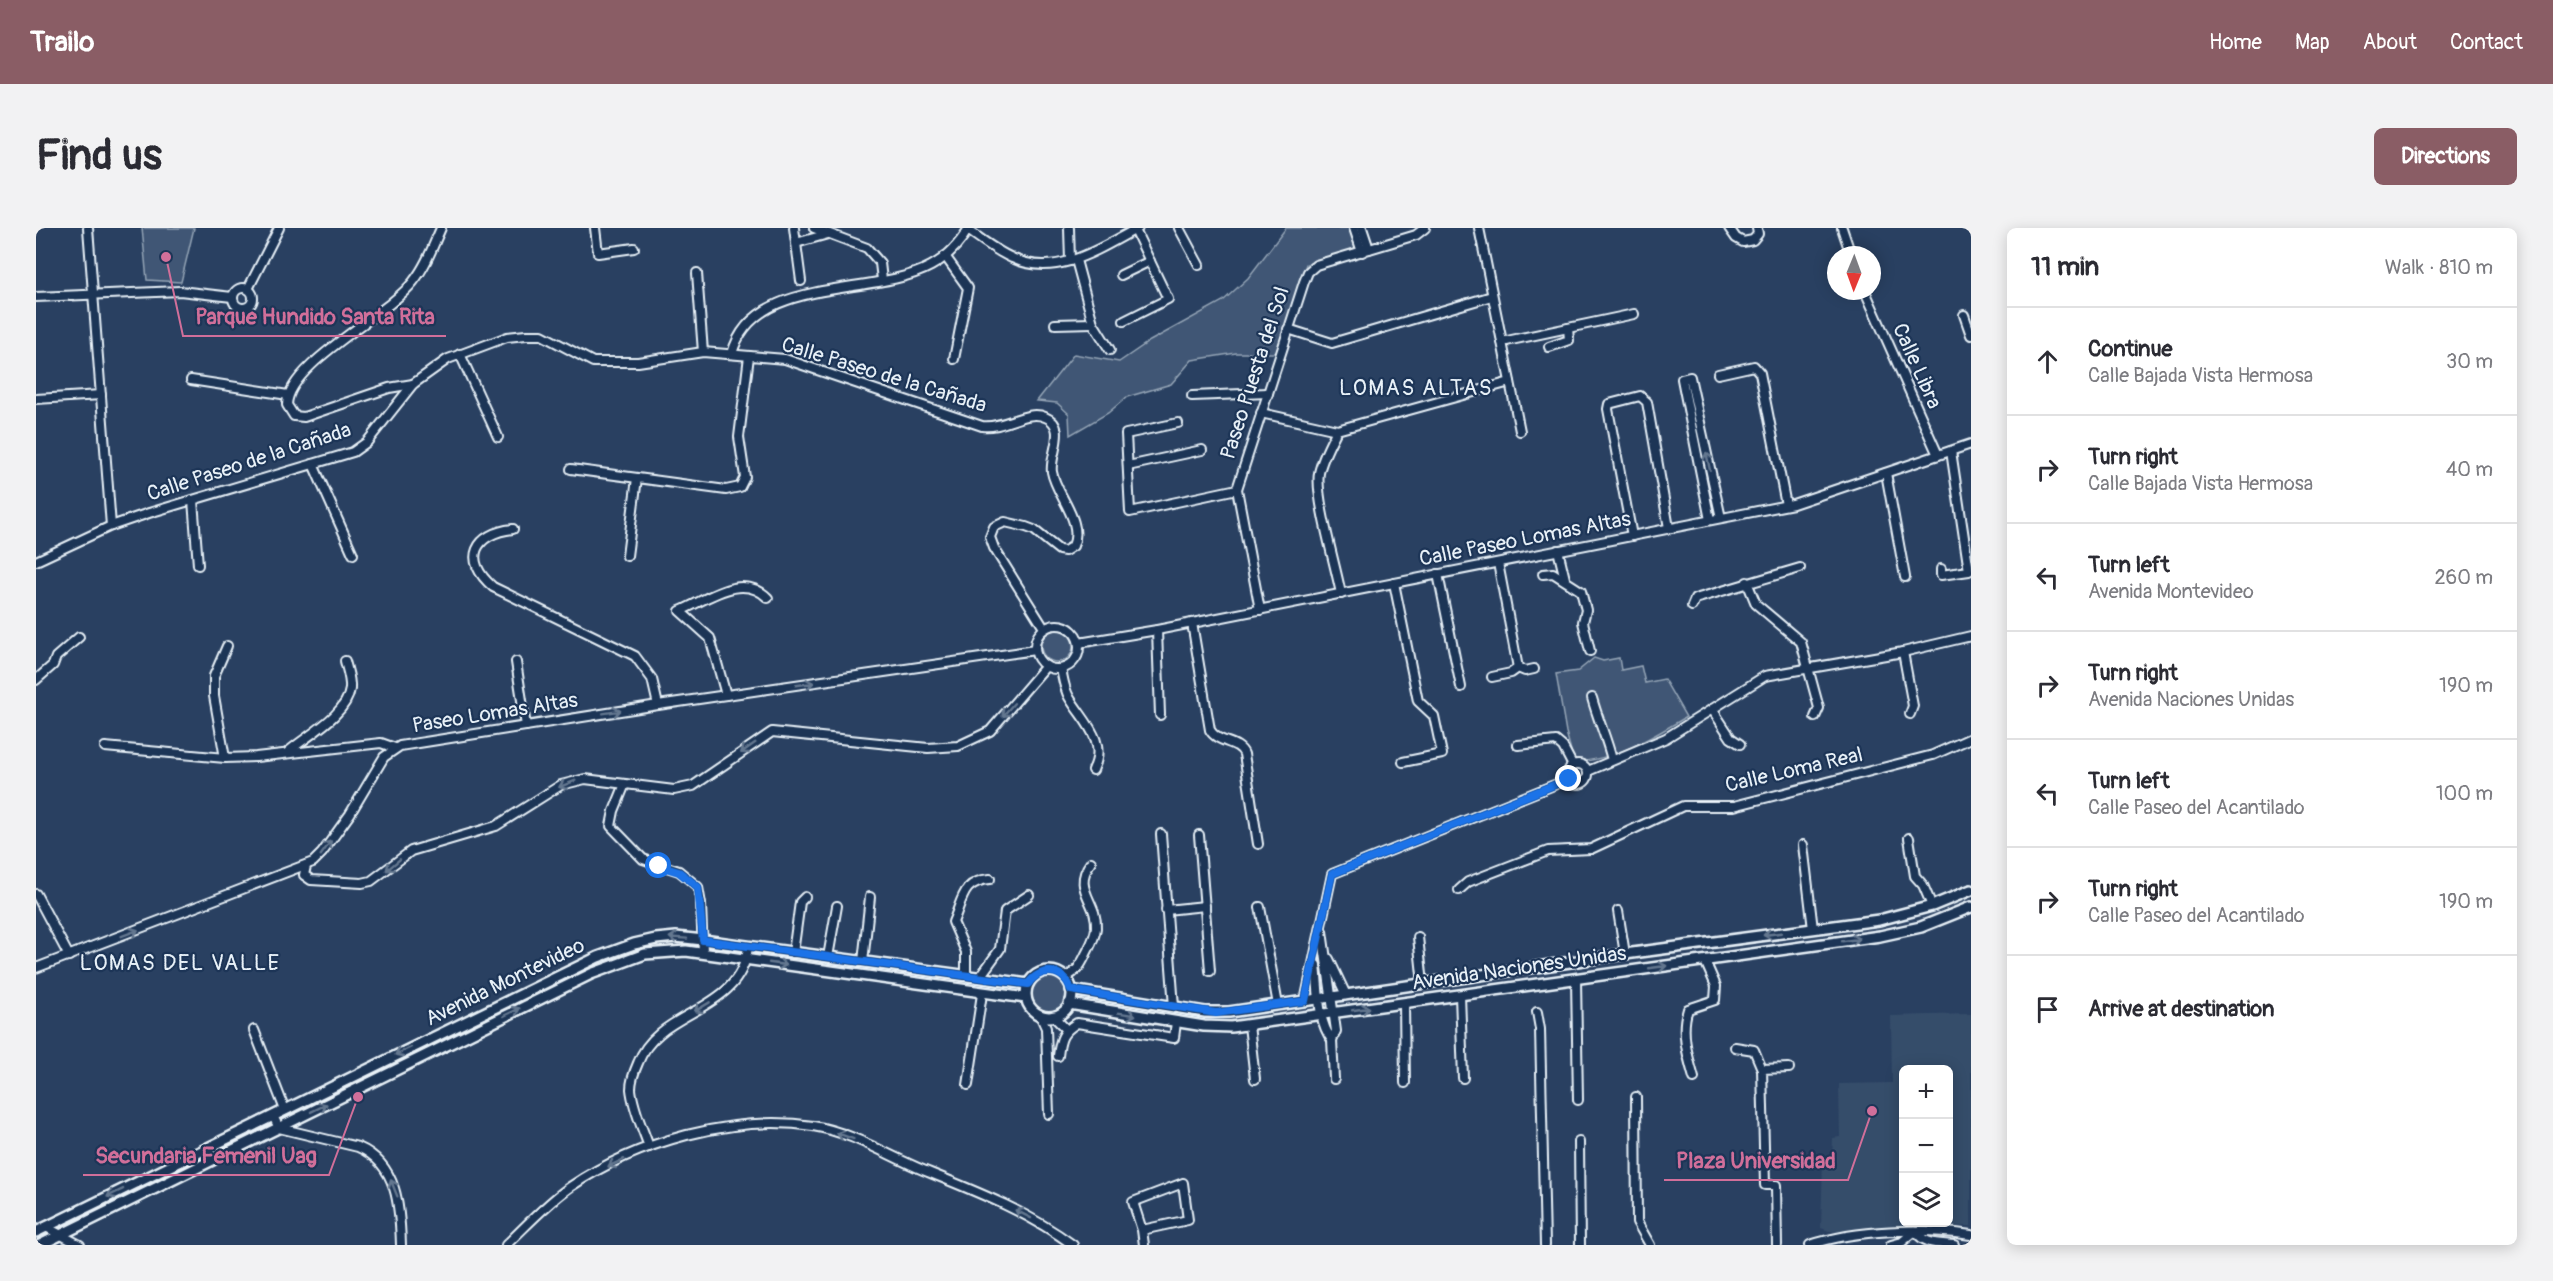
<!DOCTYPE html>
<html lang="en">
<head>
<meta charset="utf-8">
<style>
  :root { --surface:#fff; --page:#f2f2f3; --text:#2b2b33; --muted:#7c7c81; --line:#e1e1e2; --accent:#8a5d65 }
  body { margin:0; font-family:Pangolin,sans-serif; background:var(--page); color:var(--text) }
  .controls { position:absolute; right:18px; bottom:18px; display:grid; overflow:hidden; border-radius:9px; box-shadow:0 3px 15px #0003 }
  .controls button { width:54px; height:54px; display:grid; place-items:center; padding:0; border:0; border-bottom:2px solid var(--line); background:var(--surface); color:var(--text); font:30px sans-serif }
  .compass { position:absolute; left:1791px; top:18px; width:54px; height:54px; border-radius:50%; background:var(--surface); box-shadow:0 3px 15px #0003; rotate:181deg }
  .stop { position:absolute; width:18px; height:18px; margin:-14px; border:4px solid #1a73e8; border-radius:50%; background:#fff }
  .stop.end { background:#1a73e8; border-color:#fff; box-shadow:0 2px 6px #0008 }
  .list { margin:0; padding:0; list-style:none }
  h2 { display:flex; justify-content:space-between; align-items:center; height:78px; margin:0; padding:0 24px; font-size:26px }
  h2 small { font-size:20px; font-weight:400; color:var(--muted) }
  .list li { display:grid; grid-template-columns:39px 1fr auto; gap:18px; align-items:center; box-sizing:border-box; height:108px; padding:0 24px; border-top:2px solid var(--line) }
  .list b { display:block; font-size:22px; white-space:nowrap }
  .list p { margin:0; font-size:20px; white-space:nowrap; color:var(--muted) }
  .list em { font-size:20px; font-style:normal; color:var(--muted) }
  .icon { flex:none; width:33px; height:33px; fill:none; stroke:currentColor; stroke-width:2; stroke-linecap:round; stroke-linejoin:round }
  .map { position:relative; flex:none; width:1935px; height:1017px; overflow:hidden; border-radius:9px }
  header { display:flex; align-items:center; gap:36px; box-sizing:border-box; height:84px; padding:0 30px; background:var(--accent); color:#fff }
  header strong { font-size:28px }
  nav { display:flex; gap:33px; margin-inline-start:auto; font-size:21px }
  .intro { display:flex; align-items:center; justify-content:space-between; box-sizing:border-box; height:144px; padding:0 36px }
  h1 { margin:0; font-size:42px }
  .button { padding:15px 27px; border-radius:9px; background:var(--accent); color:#fff; font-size:21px; font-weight:700 }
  main { display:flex; gap:36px; padding:0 36px }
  aside { flex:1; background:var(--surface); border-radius:9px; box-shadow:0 3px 15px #0003 }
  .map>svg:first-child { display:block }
</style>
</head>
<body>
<header>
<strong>Trailo</strong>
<nav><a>Home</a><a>Map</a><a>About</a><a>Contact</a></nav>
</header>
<div class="intro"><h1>Find us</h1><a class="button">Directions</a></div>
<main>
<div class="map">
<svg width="1935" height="1017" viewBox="0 0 1935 1017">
  <rect width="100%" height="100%" fill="#294061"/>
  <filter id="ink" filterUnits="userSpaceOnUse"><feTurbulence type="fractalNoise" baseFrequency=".0167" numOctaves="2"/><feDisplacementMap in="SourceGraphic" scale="12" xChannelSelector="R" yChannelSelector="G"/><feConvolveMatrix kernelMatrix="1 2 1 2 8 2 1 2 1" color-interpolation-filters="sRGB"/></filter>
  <g filter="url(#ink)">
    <path fill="#364d6b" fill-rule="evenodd" d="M1935,786V998H1861L1808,1004L1793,1003L1785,1000L1787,933L1796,932L1797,910L1804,909L1803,856L1856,855L1855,788ZM1868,842H1912V994H1868Z"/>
    <g fill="#415774" stroke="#94a4b6" stroke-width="1.5">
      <polygon points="106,0 158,0 145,54 111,52"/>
      <polygon points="1250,0 1313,0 1321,21 1270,36 1240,125 1200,125 1156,132 1135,156 1091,169 1072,185 1034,207 1033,186 1021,175 1001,173 1038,126 1083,134 1114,113 1187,73 1212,50"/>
      <circle cx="1021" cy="418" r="16"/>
      <path d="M1558,430L1567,433L1583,430L1585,442L1605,438L1609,455L1628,451L1650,489C1617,509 1577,533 1538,534L1530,504L1520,446L1542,443Z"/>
      <circle cx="1013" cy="766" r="21"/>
    </g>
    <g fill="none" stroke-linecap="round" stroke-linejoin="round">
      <defs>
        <g id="minor">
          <polyline points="52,0 75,298"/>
          <polyline points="559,0 562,25 598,20"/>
          <polyline points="758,0 765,53"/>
          <polyline points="778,0 831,20 844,35 846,52"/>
          <polyline points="1033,0 1034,33"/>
          <polyline points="1143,0 1163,37"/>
          <polyline points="1318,0 1326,24"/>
          <polyline points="1326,0 1333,21"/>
          <polyline points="1443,0 1484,203"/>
          <polyline points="1693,0 1700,10 1707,14 1717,12 1722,6 1721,0"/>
          <polyline points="1806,0 1815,27"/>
          <path d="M932,2C946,12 960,23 976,30C1021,51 1064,20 1102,0"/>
          <polyline points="760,15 792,6"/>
          <polyline points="909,28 932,60 918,131"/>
          <polyline points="1040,32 1057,95 1074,122"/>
          <polyline points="661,45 667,124"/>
          <polyline points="1085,47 1114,33"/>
          <circle cx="207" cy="70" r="10"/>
          <polyline points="212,61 243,0"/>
          <polyline points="1829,63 1902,227"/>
          <polyline points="0,69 144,63 196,69"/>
          <polyline points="1928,87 1935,107"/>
          <polyline points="1088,93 1132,71 1099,2"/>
          <polyline points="1019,96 1057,95"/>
          <polyline points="1252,101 1296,115 1456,68"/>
          <polyline points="1466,114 1598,86"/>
          <polyline points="1513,119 1533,112 1532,100"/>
          <polyline points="424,126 462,209"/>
          <path d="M696,126C717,46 837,70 895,38C910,30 924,15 933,0"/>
          <polyline points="1682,146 1718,138 1724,145 1750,277"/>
          <polyline points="155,152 252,167"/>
          <path d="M377,156L353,160L268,189L258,188L251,177C252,136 350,88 377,54C390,38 397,18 405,0"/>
          <polyline points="1156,168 1232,165"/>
          <polyline points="0,171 65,167"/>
          <polyline points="1225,185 1301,202 1474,154"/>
          <polyline points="1142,195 1090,206 1094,284 1201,261"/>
          <path d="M1301,202C1294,216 1286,230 1283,245C1279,269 1300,339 1305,366"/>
          <polyline points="277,236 317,326"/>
          <polyline points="1092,238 1166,222"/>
          <polyline points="535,241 690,262 704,259 709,249 703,209 713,128"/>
          <polyline points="1850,245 1869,349"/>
          <polyline points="157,272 162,337"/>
          <polyline points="1674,292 1646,151 1654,149 1685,290"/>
          <path d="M477,301C439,305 425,332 457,359L599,428L616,451L622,477"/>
          <polyline points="1596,308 1572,181 1573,176 1604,168 1611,174 1633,300"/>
          <polyline points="1522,322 1529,351"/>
          <polyline points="591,328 601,250"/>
          <path d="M0,333L75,298L113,285L317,224L331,214L377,156L412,131L471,109L490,107H506L557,134H602L667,124L749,131L946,198C968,201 991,181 1009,189C1033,198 1013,227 1016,244C1020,267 1048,293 1037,318L1029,323L1023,322L998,302L990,299L969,294L958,299L954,309L958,320L1008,400"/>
          <polyline points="1462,335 1482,440"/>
          <polyline points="1905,341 1905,347 1933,343 1915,223"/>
          <polyline points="1402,346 1425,459"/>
          <polyline points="1507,346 1517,345 1545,363 1550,382 1547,394 1554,423"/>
          <polyline points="1711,354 1720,376 1765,414 1783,480 1779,489"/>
          <polyline points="1358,355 1382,473 1398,488 1406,526 1367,534"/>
          <polyline points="1656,378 1659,371 1764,340"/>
          <polyline points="1224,382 1201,261 1268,54 1272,44 1280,37 1380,7 1389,0"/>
          <path d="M1156,395L1174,502C1182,516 1202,512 1208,526L1222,616"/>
          <circle cx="1021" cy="419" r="22"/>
          <polyline points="1121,402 1124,487"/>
          <polyline points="1043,415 1121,402 1757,276 1935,216"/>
          <polyline points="1867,424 1877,478 1874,486"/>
          <polyline points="480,434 490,498"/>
          <path d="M1025,441C1027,450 1028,460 1033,469C1047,493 1072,512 1057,542"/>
          <polyline points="1456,449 1475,445 1482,440 1489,443 1498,441"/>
          <polyline points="0,452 17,437 20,429 43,409"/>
          <path d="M690,467L674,410L644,383C672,371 706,344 732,370"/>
          <path d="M1556,470C1562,492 1571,511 1576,532"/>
          <polyline points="1676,481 1695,510 1704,516"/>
          <polyline points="1482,517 1520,513 1527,519 1537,538"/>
          <polyline points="69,519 189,530 220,529 345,515 359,520"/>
          <path d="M252,524C270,508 311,487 314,461C315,452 311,441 309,433"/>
          <polyline points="189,530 178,468 178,448 191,418"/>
          <circle cx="1542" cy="546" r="10"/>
          <polyline points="1552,543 1630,510 1729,448 1867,424 1935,408"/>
          <polyline points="589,556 578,583 575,598 607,631 643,643 662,659 665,676 667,725"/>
          <polyline points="1125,606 1138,779"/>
          <polyline points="1163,607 1174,743"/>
          <polyline points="1873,610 1879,648 1887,657 1896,678"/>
          <polyline points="1767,617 1777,701"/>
          <polyline points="270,638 268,647 275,652 326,655 335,653 375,623 460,598 525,557 549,551 638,562 657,558 736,504 892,520 922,518 954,503 1010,438"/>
          <polyline points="1423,662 1432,654 1512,623 1555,621 1647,578 1698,578 1897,527 1935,510"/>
          <polyline points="0,666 33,728"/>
          <polyline points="1224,679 1242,777"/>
          <polyline points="1130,682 1169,678"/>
          <polyline points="1582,683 1589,726"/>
          <polyline points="1286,703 1300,803 1296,812 1298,851"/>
          <polyline points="1382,709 1387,756"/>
          <polyline points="757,725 764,674 769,669"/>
          <polyline points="792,729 801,678"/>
          <polyline points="1293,731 1310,767"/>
          <polyline points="827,734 834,669"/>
          <path d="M1280,737C1283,761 1281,793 1296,812"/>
          <polyline points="0,740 277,634 286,625 314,586 348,529 364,518 622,477 999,422"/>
          <path d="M930,747V724L917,694C927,671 926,653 954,651"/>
          <polyline points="944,749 964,721 969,683 993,667"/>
          <path d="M1029,750C1041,743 1044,739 1050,726C1054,718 1059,710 1060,700C1062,673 1035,661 1055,634"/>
          <polyline points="1540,751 1542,872"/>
          <polyline points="1424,767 1427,850"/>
          <polyline points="1269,773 1296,646 1533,551"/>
          <polyline points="1368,775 1369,855"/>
          <polyline points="1501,784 1504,801 1509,1017"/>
          <polyline points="1004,787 1010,800 1013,886"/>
          <polyline points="1017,788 1030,801"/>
          <polyline points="1213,797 1219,851"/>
          <polyline points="218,802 249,882"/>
          <polyline points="1699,819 1718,822 1726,841"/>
          <path d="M1022,828C1024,811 1026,804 1041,795L1138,810L1140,794"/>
          <path d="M1658,850C1652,829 1644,803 1652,781L1679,772L1680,758L1669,733"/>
          <polyline points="932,857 946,766"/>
          <polyline points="1600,869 1601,994 1614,1017"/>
          <path d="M237,888L243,900L322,919C362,936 364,980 365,1017"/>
          <polyline points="1543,914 1544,1017"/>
          <path d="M613,919C607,901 597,881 595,861C595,852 598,844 602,835C623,779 704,787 712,719"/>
          <polyline points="10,999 44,1017"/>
          <polyline points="1106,1002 1152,992 1147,955 1097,974 1106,1002 1108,1017"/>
          <path d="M470,1017C490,998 511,975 534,959C600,914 697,886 777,898C815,904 851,927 887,942C939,963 991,983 1037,1017"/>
          <polyline points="1741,1017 1740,957 1729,957 1726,841 1753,840"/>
          <path d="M1774,1017C1822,1001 1885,1000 1935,1007"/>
          <path d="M1855,1017L1866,1014L1879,1003C1889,1017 1902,1015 1918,1017"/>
        </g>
        <g id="tertiary">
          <circle cx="1013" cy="766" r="23"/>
          <polyline points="1035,762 1169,784 1193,784 1589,726 1843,692 1896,678 1935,662"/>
          <polyline points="1033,776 1168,798 1195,799 1844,708 1885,699 1935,679"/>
          <polyline points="0,1004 562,729 598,716 620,711 640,709 667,712 992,756"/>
          <polyline points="4,1017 555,746 609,726 650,723 990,770"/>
        </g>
      </defs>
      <use href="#minor" stroke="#e8f1f8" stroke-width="12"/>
      <use href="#tertiary" stroke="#e8f1f8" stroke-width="14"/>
      <use href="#minor" stroke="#1d3557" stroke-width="8"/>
      <use href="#tertiary" stroke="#1d3557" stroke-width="9"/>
    </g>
    <defs><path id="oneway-shaft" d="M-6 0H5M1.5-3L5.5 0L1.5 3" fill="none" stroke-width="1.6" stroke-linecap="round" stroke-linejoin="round" transform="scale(1.5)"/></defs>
    <g stroke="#64778f">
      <use href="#oneway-shaft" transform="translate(1672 233) rotate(-102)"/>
      <use href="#oneway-shaft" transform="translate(769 456) rotate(-8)"/>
      <use href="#oneway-shaft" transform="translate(972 482) rotate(131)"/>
      <use href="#oneway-shaft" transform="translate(576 484) rotate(-9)"/>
      <use href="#oneway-shaft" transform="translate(712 520) rotate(145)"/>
      <use href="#oneway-shaft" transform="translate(531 556) rotate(158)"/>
      <use href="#oneway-shaft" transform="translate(290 620) rotate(-54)"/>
      <use href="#oneway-shaft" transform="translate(357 637) rotate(140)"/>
      <use href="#oneway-shaft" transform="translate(94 705) rotate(-21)"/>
      <use href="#oneway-shaft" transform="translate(1736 706) rotate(172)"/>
      <use href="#oneway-shaft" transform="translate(642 710) rotate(-176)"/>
      <use href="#oneway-shaft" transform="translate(1815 712) rotate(-8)"/>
      <use href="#oneway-shaft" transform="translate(742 736) rotate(8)"/>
      <use href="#oneway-shaft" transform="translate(1622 739) rotate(-8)"/>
      <use href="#oneway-shaft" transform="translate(666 779) rotate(149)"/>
      <use href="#oneway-shaft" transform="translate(1325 781) rotate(-8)"/>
      <use href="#oneway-shaft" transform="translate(476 784) rotate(-26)"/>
      <use href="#oneway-shaft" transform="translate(1091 786) rotate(9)"/>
      <use href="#oneway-shaft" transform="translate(367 823) rotate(154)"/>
      <use href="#oneway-shaft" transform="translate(283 880) rotate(-26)"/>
      <use href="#oneway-shaft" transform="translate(809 908) rotate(-160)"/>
      <use href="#oneway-shaft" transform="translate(580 935) rotate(155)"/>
      <use href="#oneway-shaft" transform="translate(358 960) rotate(-112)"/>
      <use href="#oneway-shaft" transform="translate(79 965) rotate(154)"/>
      <use href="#oneway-shaft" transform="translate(987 986) rotate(-153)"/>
    </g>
  </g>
  <g fill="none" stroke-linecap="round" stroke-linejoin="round" filter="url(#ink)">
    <path stroke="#1a73e8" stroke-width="8" d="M623,638L643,644L662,659L667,712L992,756C1005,738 1028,740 1035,762L1180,785L1269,773L1296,646L1533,551"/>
  </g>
  <g text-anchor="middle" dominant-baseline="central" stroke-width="4.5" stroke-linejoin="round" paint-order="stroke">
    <g font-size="21" fill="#e8f1f8" stroke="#1d3557">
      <text transform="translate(1881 138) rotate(66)">Calle Libra</text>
      <text transform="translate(1219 145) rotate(-72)">Paseo Puesta del Sol</text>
      <text transform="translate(848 147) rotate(17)">Calle Paseo de la Cañada</text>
      <text transform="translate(213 234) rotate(-18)">Calle Paseo de la Cañada</text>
      <text transform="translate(1489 311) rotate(-11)">Calle Paseo Lomas Altas</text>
      <text transform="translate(459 485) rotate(-9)">Paseo Lomas Altas</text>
      <text transform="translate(1758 542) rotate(-13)">Calle Loma Real</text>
      <text transform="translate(1483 740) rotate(-8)">Avenida Naciones Unidas</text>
      <text transform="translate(469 754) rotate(-26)">Avenida Montevideo</text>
    </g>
    <g font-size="22" letter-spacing="1.5" fill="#e8f1f8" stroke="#1d3557">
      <text x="1380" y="160">LOMAS ALTAS</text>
      <text x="144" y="735">LOMAS DEL VALLE</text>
    </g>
  </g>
  <path fill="none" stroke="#d16f9a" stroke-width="2" d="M130 29L147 108H410M322 869L293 947H47M1836 883L1812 952H1628"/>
  <g fill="#d16f9a" stroke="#1d3557" stroke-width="2">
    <circle cx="130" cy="29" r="6"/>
    <circle cx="322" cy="869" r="6"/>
    <circle cx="1836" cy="883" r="6"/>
  </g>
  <g font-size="22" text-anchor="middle" font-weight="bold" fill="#d16f9a" stroke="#1d3557" stroke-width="4.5" stroke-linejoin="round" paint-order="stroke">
    <text x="279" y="96">Parque Hundido Santa Rita</text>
    <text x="170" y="935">Secundaria Femenil Uag</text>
    <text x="1720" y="940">Plaza Universidad</text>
  </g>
</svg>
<div class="controls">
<button>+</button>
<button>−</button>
<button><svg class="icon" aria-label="layers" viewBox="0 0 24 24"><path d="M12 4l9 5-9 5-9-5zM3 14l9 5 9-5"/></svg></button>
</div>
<svg class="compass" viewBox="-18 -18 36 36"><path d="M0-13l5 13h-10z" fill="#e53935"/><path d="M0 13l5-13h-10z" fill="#7c7c81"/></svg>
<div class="stop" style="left:623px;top:638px"></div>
<div class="stop end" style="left:1533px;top:551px"></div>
</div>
<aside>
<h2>11 min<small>Walk · 810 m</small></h2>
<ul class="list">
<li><svg class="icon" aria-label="ahead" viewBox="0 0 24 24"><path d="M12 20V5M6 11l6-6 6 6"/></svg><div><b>Continue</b><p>Calle Bajada Vista Hermosa</p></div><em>30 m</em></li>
<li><svg class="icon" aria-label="right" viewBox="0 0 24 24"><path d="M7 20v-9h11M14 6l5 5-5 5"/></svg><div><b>Turn right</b><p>Calle Bajada Vista Hermosa</p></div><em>40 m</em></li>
<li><svg class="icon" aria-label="left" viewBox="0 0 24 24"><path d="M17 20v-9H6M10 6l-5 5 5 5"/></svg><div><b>Turn left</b><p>Avenida Montevideo</p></div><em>260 m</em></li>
<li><svg class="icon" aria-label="right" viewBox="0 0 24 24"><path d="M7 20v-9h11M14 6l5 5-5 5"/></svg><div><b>Turn right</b><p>Avenida Naciones Unidas</p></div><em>190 m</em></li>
<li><svg class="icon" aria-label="left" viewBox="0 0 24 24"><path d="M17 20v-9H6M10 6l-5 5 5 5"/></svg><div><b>Turn left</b><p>Calle Paseo del Acantilado</p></div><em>100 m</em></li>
<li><svg class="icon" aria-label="right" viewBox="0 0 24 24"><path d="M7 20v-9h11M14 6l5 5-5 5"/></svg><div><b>Turn right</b><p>Calle Paseo del Acantilado</p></div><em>190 m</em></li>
<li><svg class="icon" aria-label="arrive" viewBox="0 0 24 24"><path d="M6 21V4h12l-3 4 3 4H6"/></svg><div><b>Arrive at destination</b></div></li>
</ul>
</aside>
</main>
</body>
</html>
